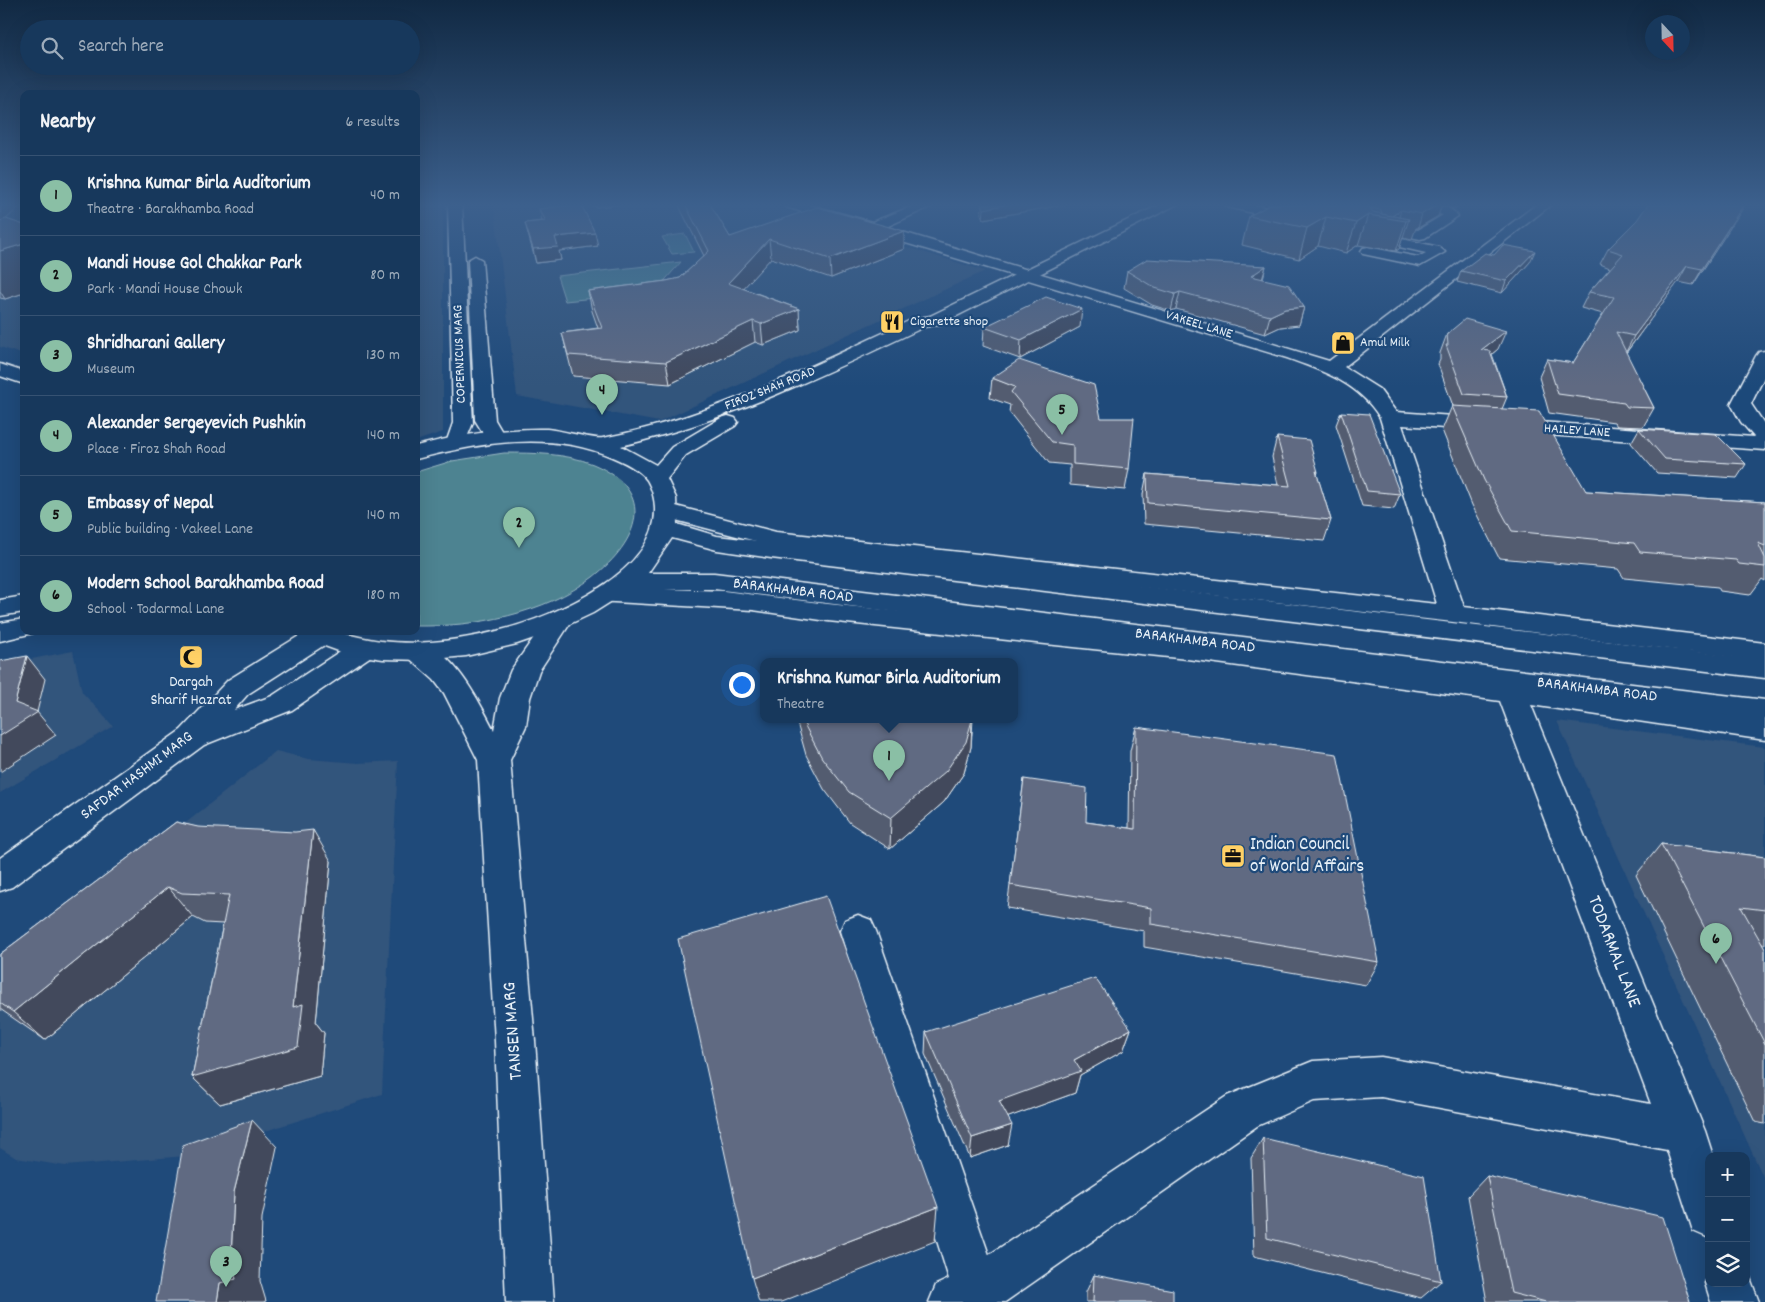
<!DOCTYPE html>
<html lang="en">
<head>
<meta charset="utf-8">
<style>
  :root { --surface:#17385c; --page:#203f62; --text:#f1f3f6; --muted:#9eacbb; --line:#365272; --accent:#8abfa5 }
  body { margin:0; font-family:Dekko,sans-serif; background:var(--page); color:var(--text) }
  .controls { position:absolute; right:15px; bottom:15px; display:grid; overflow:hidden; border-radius:10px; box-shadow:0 5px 20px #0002 }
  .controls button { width:45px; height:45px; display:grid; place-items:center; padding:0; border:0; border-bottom:1px solid var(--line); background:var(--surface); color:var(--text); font:25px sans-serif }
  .compass { position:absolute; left:1645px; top:15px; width:45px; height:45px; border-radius:50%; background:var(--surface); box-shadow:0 5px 20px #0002; rotate:158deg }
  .you { position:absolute; left:741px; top:684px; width:18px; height:18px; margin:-12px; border:4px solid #fff; border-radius:50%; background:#1a73e8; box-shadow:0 0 0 8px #1a73e833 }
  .badge { display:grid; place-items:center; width:32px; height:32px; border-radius:50%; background:var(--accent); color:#111; font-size:16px; font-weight:700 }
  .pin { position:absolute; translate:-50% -41px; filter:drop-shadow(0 1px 2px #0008) }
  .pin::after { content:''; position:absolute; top:26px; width:18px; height:15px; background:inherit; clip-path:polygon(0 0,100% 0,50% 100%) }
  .popup { position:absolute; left:760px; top:658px; width:258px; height:65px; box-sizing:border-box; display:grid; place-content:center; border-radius:10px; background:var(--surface); filter:drop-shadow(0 1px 4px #0005); font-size:16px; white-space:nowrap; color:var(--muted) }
  .popup b { font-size:19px; color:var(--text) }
  .popup::after { content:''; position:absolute; left:50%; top:100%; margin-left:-10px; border:10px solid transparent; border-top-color:var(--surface) }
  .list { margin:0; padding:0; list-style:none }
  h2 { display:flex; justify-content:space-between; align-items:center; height:65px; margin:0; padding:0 20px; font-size:21px }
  h2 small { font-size:16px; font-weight:400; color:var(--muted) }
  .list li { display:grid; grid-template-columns:32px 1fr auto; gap:15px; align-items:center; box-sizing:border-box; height:80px; padding:0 20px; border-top:1px solid var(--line) }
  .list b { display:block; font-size:19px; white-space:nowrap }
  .list p { margin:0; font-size:16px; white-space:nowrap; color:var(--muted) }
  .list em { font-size:16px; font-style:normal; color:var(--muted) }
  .icon { flex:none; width:28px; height:28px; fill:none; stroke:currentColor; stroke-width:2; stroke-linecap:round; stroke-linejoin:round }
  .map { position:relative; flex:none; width:1765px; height:1302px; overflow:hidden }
  .search { position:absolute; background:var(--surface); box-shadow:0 5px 20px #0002; left:20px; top:20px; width:400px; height:55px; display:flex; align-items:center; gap:12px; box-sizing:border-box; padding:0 18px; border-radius:28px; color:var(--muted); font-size:19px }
  .panel { position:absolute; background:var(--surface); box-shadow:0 5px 20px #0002; left:20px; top:90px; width:400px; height:545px; border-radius:10px }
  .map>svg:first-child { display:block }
</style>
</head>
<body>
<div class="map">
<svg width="1765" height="1302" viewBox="0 0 1765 1302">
  <rect width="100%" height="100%" fill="#1f4a7a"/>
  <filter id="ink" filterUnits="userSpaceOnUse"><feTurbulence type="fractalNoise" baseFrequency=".02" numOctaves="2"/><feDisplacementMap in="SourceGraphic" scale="10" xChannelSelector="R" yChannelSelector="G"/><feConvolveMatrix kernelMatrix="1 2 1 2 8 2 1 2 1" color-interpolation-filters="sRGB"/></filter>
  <g filter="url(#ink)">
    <g fill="#32547c">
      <polygon points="0,204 24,204 24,355 0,347"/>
      <polygon points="416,204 443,204 443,432 416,441"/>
      <polygon points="494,204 767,204 985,271 659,422 517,396"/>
      <polygon points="73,651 82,692 113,726 0,793 0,665"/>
      <polygon points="1557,721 1765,747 1765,1181"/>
      <polygon points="276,751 308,759 358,763 398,761 382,1094 186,1156 65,1166 16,1158 0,1148 0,971"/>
    </g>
    <g fill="#4e8391" stroke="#9bbac4">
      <polygon points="685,234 694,252 672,254 662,237"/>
      <polygon points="681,262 659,287 644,293 565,301 557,276"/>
      <path d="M504,453C534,453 565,453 593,464C659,492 638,542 593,577C544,614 475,627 416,626V472L452,461Z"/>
    </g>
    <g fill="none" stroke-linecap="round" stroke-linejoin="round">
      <defs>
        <g id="minor">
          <path d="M785,204H807L872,222L918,204H937L886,227L1329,361L1537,204H1552L1344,367L1379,389L1396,412L1754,437L1741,422L1731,404L1756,356L1759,352L1765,351V375L1751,404L1765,425V450L1402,425L1464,607L1765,643V661L1453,622L775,546L660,516L657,511L660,506L668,504L776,532L1437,604L1380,418C1359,383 1323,371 1287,358L786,207Z"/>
          <polygon points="1226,204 1251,204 1301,216 1303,219 1296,223 1227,207"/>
          <path d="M1403,204C1420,204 1447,201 1458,216L1425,238L1420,239L1391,233L1389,230L1396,226L1418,230L1443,215L1404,207Z"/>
          <polygon points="1367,229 1374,233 1439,247 1445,252 1420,266 1363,254 1361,251 1363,248 1368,247 1418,257 1426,253 1364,239 1360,233"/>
          <polygon points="606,587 724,591 828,604 1187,641 1511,681 1765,718 1765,740 1531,705 1705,1131 1713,1156 1709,1156 1709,1238 1693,1231 1667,1150 1381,1097 1314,1101 1257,1126 1005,1302 929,1302 936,1285 949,1279 840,931 845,920 858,915 871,920 876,931 989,1255 1227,1096 1313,1061 1381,1057 1651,1104 1500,701 1187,659 828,621 753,610 597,601 593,595 597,589"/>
          <polygon points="307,631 329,631 333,636 329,642 248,694 234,710 272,696 354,642 364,639 374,642 378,648 374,654 292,710 204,745 12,887 0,891 0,858 181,730 228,680"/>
          <polygon points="1746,1267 1759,1302 1711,1302 1705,1283 1709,1274 1709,1283 1746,1283"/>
        </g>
        <g id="tertiary">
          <polygon points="448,204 462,204 473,423 463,447 456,449 449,447 446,443 453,423"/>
          <polygon points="475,256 482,260 495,420 505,437 502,441 495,443 488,441 475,420 468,260"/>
          <path d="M560,611L569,613L573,619L539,671L530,698L526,726L510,760L535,1041L554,1302H506L495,1041L478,760L444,693L434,680L408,657L404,651L408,645C446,634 480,703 494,730L500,698L511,670L551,613Z"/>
        </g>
        <g id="secondary">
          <path d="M1161,204H1178L941,324L924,327C826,374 727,421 621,446L656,465L672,447L721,418L728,416L735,418L738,422L735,426L686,455L667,479L676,498L677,524L717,536L1765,660V678L771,558L717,550L672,538L648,573H714L1765,700V720L714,589H631L593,613L557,630L517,644L466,656L424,660L383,659L344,653L300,637L296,631C309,631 325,629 337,632C352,635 366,639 381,641C421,646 463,640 501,630C553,617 657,573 655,509C655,500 652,488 647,480C639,469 624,462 612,457C549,430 481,443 416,459V446C459,435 502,428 547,429C561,430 594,440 603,438C711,418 814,365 913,319L930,316Z"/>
          <polygon points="0,364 24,372 24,384 0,376"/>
          <polygon points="24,596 24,612 0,616 0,600"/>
          <polygon points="24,619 24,631 35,631 33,633 0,641 0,623"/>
        </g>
      </defs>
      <use href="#minor" stroke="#e8f1f8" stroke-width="3"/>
      <use href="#tertiary" stroke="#e8f1f8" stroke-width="3"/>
      <use href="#secondary" stroke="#e8f1f8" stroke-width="3"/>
      <use href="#minor" fill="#1f4a7a" fill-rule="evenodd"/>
      <use href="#tertiary" fill="#1f4a7a" fill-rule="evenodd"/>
      <use href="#secondary" fill="#1f4a7a" fill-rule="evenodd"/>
    </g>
    <g fill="#535b70" stroke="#e8f1f8">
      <polygon points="0,204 6,219 24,225 24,293 5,299 0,298"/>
      <polygon points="588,204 624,204 596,207"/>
      <polygon points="678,204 710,204 730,237 904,231 904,249 831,278 771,258 743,288 799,309 800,330 763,345 755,342 670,384 573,376 562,333 598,328 592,311 588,291 666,281 680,278 704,256"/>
      <polygon points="982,204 1068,204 983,219 981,214"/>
      <polygon points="1271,204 1461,204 1454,209 1442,205 1438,216 1418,228 1416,228 1412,239 1403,237 1399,249 1396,251 1358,245 1346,253 1318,246 1299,259 1242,245 1249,216"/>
      <polygon points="1743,208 1693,285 1678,282 1626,353 1654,408 1643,427 1617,426 1614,422 1549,413 1539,377 1547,359 1573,363 1603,314 1581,308 1589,292 1610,268 1600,264 1608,249"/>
      <polygon points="539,209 598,246 559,251 561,260 536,263 525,223 542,221"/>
      <polygon points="1530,262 1502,293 1457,282 1461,271"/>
      <polygon points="1266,266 1263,279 1304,307 1299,325 1280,327 1265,334 1176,309 1171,311 1152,305 1124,288 1127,271"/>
      <polygon points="984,327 1080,327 1020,359 983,346"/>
      <polygon points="1447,334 1498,349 1492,354 1507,397 1502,409 1586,491 1765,502 1765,581 1762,579 1750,595 1720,591 1718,587 1624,578 1618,569 1499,558 1472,505 1442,430 1452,406 1453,406 1438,364 1440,360 1440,353"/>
      <polygon points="992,378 1101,418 1129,469 1125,490 1070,485 1070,465 1049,463 1009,412 1010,405 990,398"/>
      <polygon points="1341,412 1400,494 1394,509 1362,506 1336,425"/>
      <polygon points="1639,429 1746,464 1737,478 1657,473 1631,443"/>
      <polygon points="1277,437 1318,472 1317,475 1331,520 1324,541 1144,524 1143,494 1147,474 1278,485 1272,457"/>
      <polygon points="796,720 973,720 971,747 964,773 944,802 890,849 850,823 824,789 806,755 797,723"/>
      <polygon points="1136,727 1379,962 1366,985 1144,947 1144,931 1007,908 1024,779 1086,822 1129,828 1130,751"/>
      <polygon points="176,822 331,861 316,1023 324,1033 320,1076 220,1104 192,1077 223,924 205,923 193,917 45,1040 0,1009 0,954"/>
      <polygon points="1661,844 1765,857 1765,944 1762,944 1765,950 1765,1124 1755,1122 1636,875"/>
      <polygon points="1131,1029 1123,1051 1080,1075 1075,1093 1008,1117 1008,1145 970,1158 925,1054 926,1032"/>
      <polygon points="1263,1138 1441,1281 1421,1298 1254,1256 1251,1158"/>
      <polygon points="1487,1176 1690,1302 1487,1302 1468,1196"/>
      <polygon points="1094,1275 1173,1302 1086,1302 1086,1292"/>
    </g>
    <g fill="#434a5b" stroke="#e8f1f8">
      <polygon points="0,204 22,204 0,225"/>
      <polygon points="595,204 624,204 596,207"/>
      <polygon points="1008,204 1068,204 983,219 984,209"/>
      <polygon points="1439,204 1442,204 1438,216 1418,228 1422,214"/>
      <polygon points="1456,204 1461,204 1454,209"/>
      <polygon points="1744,204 1745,204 1743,208 1693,285 1702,269"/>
      <polygon points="1401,210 1398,220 1392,216"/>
      <polygon points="1368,215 1358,245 1346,253 1356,223"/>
      <polygon points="1326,217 1318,246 1299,259 1307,228"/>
      <polygon points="1409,219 1399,249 1396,251 1406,221"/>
      <polygon points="904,231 904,249 831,278 830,259"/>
      <polygon points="595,233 598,246 559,251 561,260 536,263 533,249 555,237"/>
      <polygon points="769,239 771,258 730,303 728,283"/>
      <polygon points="24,244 24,293 5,299 0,291 0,251"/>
      <polygon points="1535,251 1530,262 1502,293 1506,281"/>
      <polygon points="1266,266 1261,283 1251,276"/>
      <polygon points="1687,266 1678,282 1625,354 1634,336"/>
      <polygon points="1180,292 1176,309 1171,311 1175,294"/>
      <polygon points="1304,307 1299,325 1280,327 1265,334 1270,316 1285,309"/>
      <polygon points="799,309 800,330 763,345 761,324"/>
      <polygon points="1082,309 1080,327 1020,359 1021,340"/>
      <polygon points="753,321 755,342 670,384 666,362"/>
      <polygon points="1506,331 1498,349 1474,369 1481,350"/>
      <polygon points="27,656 45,679 37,712 56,735 0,772 0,736 15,703"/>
      <polygon points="972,720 971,747 964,773 944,802 890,849 891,818"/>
      <polygon points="313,830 331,861 316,1023 324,1033 320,1076 220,1104 192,1077 293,1007"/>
      <polygon points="168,887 193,917 45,1040 13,1012"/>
      <polygon points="1131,1029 1123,1051 1080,1075 1075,1093 995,1122 999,1101"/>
      <polygon points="252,1120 277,1147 262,1218 260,1281 266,1301 263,1302 217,1302 220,1283 231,1258 234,1192"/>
      <polygon points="1012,1125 1008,1145 970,1158 972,1138"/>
      <polygon points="938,1207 935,1241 781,1302 759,1302 752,1278"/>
    </g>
    <g fill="#606a82" stroke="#e8f1f8">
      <polygon points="578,204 581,204 595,233 555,237 558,247 533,249 525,223 546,221 539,209"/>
      <polygon points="685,204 710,204 730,237 817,207 904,231 830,259 769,239 728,283 799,309 761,324 753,321 666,362 568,355 562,333 602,328 588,291 666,281 680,278 709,251"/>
      <polygon points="982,204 1008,204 984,209"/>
      <polygon points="1271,204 1367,204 1373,212 1409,219 1406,221 1368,215 1356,223 1326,217 1307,228 1249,216"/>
      <polygon points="1367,204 1439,204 1422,214 1401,210 1392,216 1382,214 1381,210 1370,208"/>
      <polygon points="1648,204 1744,204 1702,269 1687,266 1634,336 1616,332 1654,408 1627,407 1624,403 1558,394 1547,359 1573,363 1614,297 1589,292 1623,254 1608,249 1637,220"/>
      <polygon points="6,219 24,225 24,244 0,251 0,221"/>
      <polygon points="1503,245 1535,251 1506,281 1461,271 1485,253 1494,255"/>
      <polygon points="1147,259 1266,266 1251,276 1289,285 1304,307 1285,309 1270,316 1180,292 1175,294 1155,288 1127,271"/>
      <polygon points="1046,297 1082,309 1021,340 984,327"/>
      <polygon points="1465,319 1506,331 1481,350 1490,351 1507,397 1464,394 1446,345 1448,345 1447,334"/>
      <polygon points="1019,360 1094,385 1101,418 1134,418 1129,469 1073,464 1073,445 1052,442 1011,392 1015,387 992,378"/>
      <polygon points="1452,406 1539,411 1586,491 1765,502 1765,546 1758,543 1765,558 1765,567 1739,564 1736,560 1640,552 1634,543 1512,531 1484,480"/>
      <polygon points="1341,412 1369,414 1400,494 1367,491"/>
      <polygon points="1639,429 1716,434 1746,464 1665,459"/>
      <polygon points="1277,437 1309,440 1318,472 1316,471 1331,520 1148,503 1147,474 1290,486"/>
      <polygon points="27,656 15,703 38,712 0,736 0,661"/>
      <polygon points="803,720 972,720 966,742 946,771 891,818 849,792 822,758 804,724"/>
      <polygon points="1136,727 1337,754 1379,962 1151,924 1151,908 1010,885 1024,779 1087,788 1086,822 1135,829"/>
      <polygon points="176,822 198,827 295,832 313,830 293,1007 303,1004 298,1047 192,1077 229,895 182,893 168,887 13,1012 0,1003 0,954"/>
      <polygon points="1661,844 1765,857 1765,910 1741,907 1765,949 1765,1044"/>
      <polygon points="826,896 938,1207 752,1278 678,939"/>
      <polygon points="1095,978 1131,1029 1074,1060 1081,1071 999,1101 1012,1125 972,1138 926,1032"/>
      <polygon points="252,1120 234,1192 231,1258 236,1279 220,1283 217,1302 156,1302 183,1145"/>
      <polygon points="1263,1138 1424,1176 1441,1281 1267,1238"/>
      <polygon points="1487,1176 1663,1217 1690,1302 1546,1302 1511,1293"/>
      <polygon points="1094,1275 1173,1290 1173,1302 1093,1302"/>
    </g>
  </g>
  <linearGradient id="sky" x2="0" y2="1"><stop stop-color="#112943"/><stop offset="0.53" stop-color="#3c608d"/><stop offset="1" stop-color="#3c608d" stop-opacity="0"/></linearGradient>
  <rect width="1765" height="387" fill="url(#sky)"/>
  <defs>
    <symbol id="restaurant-square" viewBox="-11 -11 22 22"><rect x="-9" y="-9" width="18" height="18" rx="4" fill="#ffd166" stroke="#1f4a7a"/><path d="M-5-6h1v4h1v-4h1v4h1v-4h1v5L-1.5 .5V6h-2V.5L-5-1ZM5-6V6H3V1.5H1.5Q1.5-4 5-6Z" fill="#111"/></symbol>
    <symbol id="shop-square" viewBox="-11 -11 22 22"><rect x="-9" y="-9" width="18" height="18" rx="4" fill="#ffd166" stroke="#1f4a7a"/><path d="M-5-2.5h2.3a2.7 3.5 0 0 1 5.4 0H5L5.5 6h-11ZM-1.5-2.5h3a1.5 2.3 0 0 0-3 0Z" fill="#111"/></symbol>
    <symbol id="mosque-square" viewBox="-11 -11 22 22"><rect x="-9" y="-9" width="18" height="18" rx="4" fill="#ffd166" stroke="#1f4a7a"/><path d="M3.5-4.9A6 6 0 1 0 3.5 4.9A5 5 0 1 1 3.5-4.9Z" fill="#111"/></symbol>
    <symbol id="office-square" viewBox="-11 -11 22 22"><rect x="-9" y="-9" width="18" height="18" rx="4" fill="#ffd166" stroke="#1f4a7a"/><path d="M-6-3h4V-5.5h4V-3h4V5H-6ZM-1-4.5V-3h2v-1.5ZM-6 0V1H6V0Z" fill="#111"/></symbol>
  </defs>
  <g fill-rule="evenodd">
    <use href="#restaurant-square" x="878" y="308" width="28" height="28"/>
    <use href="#shop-square" x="1329" y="329" width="28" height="28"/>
    <use href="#mosque-square" x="177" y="643" width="28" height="28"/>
    <use href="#office-square" x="1219" y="842" width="28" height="28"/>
  </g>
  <g text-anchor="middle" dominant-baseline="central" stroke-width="4.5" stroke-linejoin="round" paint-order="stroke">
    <g font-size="14" fill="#e8f1f8" stroke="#1f4a7a" text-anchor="start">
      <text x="910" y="322">Cigarette shop</text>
      <text x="1360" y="343">Amul Milk</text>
    </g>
    <g font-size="14" fill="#e8f1f8" stroke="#1f4a7a">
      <text transform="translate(1199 325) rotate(17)">VAKEEL LANE</text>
      <text transform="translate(460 354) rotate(-92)">COPERNICUS MARG</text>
      <text transform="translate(770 389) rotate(-22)">FIROZ SHAH ROAD</text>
      <text transform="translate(1577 431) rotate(4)">HAILEY LANE</text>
    </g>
    <g font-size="16" fill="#e8f1f8" stroke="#1f4a7a">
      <text transform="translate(793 591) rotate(7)">BARAKHAMBA ROAD</text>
      <text transform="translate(1195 641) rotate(7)">BARAKHAMBA ROAD</text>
      <text transform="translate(1597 690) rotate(7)">BARAKHAMBA ROAD</text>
      <text transform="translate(137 776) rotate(-37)">SAFDAR HASHMI MARG</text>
    </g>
    <g font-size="16" fill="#e8f1f8" stroke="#1f4a7a">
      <text x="191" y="682">Dargah<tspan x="191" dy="18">Sharif Hazrat</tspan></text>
    </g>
    <g font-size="19" fill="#e8f1f8" stroke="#1f4a7a" text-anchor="start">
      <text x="1250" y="845">Indian Council<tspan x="1250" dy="22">of World Affairs</tspan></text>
    </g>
    <g font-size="19" fill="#e8f1f8" stroke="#1f4a7a">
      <text transform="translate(1613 952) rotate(69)">TODARMAL LANE</text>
      <text transform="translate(514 1031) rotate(-94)">TANSEN MARG</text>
    </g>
  </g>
</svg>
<div class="controls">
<button>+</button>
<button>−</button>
<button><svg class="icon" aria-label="layers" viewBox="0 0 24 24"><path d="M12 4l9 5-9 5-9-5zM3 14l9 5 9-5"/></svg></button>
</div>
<svg class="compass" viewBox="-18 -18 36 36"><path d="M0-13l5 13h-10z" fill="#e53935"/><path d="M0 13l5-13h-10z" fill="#9eacbb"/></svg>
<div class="you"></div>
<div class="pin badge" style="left:889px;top:781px">1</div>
<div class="popup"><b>Krishna Kumar Birla Auditorium</b>Theatre</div>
<div class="pin badge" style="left:519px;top:548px">2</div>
<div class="pin badge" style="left:226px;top:1287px">3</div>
<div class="pin badge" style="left:602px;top:415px">4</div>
<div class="pin badge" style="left:1062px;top:435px">5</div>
<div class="pin badge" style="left:1716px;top:964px">6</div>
<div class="search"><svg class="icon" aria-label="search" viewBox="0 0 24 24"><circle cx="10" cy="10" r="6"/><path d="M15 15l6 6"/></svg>Search here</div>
<section class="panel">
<h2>Nearby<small>6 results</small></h2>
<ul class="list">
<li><span class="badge">1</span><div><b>Krishna Kumar Birla Auditorium</b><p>Theatre · Barakhamba Road</p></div><em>40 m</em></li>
<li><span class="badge">2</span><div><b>Mandi House Gol Chakkar Park</b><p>Park · Mandi House Chowk</p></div><em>80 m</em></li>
<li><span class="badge">3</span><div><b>Shridharani Gallery</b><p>Museum</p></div><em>130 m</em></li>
<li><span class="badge">4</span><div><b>Alexander Sergeyevich Pushkin</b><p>Place · Firoz Shah Road</p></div><em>140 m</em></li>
<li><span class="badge">5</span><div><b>Embassy of Nepal</b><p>Public building · Vakeel Lane</p></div><em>140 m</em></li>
<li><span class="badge">6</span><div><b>Modern School Barakhamba Road</b><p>School · Todarmal Lane</p></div><em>180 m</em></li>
</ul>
</section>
</div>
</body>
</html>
